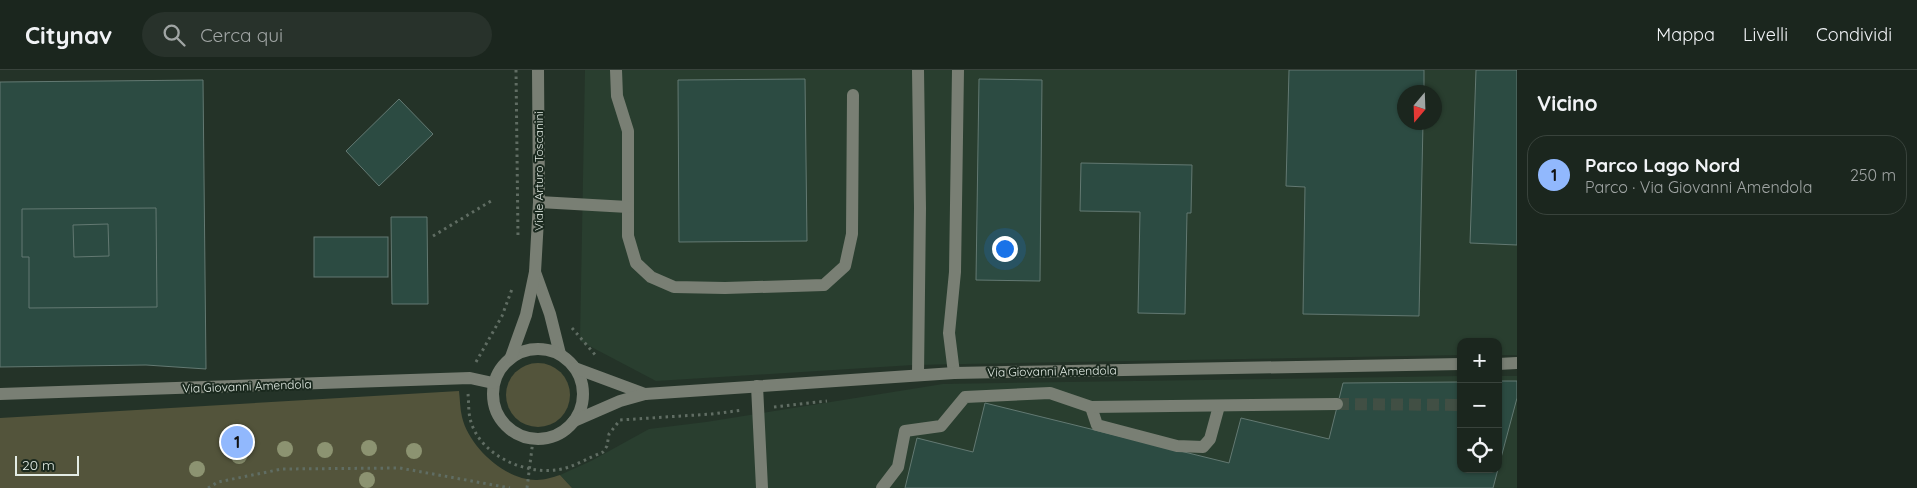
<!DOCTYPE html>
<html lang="it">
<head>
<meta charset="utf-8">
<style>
  :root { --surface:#1b261e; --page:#28322b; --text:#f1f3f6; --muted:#a0a5a4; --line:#39433c; --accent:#91b8fd }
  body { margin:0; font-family:Quicksand,sans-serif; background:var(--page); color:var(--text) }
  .controls { position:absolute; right:15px; bottom:15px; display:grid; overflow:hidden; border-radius:10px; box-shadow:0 1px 4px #0004 }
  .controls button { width:45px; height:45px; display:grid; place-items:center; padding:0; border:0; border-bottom:1px solid var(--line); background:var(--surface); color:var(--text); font:25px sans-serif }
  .compass { position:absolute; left:1397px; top:15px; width:45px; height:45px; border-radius:50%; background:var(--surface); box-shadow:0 1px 4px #0004; rotate:199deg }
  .scale { position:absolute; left:15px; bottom:12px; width:64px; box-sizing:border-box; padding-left:5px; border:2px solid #e3ece5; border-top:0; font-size:14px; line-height:18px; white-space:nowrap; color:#e3ece5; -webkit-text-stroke:4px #1a291e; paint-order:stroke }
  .you { position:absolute; left:1004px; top:178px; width:18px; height:18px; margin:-12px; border:4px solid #fff; border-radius:50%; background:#1a73e8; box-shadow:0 0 0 8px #1a73e833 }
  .badge { display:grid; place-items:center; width:32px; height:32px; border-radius:50%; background:var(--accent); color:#111; font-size:16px; font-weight:700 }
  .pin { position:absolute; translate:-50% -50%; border:2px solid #fff; box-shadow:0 1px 5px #0006 }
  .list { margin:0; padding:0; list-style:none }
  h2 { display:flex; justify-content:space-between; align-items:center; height:65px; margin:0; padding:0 20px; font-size:21px }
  h2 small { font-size:16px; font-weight:400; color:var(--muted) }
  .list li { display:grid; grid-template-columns:32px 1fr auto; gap:15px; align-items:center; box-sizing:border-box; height:80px; margin:0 10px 10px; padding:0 10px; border:1px solid var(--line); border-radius:20px }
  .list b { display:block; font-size:19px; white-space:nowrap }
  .list p { margin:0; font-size:16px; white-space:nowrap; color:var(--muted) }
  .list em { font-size:16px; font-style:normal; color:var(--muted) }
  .icon { flex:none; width:28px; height:28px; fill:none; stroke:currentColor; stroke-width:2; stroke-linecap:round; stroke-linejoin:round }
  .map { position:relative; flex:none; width:1517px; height:418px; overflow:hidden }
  header { display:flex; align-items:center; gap:30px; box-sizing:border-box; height:70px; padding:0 25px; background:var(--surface); border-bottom:1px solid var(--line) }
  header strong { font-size:24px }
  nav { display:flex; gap:28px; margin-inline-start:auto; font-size:18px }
  .search { width:350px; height:45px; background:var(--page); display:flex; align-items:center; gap:12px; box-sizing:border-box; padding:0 18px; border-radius:28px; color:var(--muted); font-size:19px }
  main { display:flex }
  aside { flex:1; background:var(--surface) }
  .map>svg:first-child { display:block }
</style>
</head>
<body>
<header>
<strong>Citynav</strong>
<div class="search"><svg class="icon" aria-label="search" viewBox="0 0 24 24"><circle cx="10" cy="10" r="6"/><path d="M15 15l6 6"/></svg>Cerca qui</div>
<nav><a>Mappa</a><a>Livelli</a><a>Condividi</a></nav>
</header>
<main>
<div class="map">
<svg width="1517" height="418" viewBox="0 0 1517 418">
  <rect width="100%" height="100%" fill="#243328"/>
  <g fill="#293e2f" fill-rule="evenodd">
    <path d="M585,0H1517V285H1498V272H1461V285L913,295L656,311L580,271ZM1404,22H1434V52H1404Z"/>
    <polygon points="1461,306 1461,399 1498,399 1498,306 1517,306 1517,418 572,418 560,405 591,391 649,359 706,352 943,314"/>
  </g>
  <g fill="#53543b">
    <circle cx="538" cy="325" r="32"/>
    <path d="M459,321C460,329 460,339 462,347C469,377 506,411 537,410C545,410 553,407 560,405L572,418H0V348Z"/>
  </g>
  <g fill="#2c4b42" stroke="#637972" fill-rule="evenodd">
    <polygon points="1289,0 1424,0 1424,22 1404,22 1404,52 1423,52 1419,246 1303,244 1305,117 1286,116"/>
    <polygon points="1476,0 1517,0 1517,175 1470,173"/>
    <polygon points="805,9 807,171 679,172 678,10"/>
    <polygon points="979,9 1042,10 1040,211 976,210"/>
    <polygon points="203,10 206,299 146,295 0,297 0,12"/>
    <polygon points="399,29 433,64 379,116 346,81"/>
    <polygon points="1081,93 1192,95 1191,143 1187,143 1185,244 1138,243 1140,142 1080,141"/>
    <path d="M156,138L157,237L29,238V187H22V139ZM108,154L109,186L74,187L73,155Z"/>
    <polygon points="391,147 427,147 428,234 392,234"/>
    <rect x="314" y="167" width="74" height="40"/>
    <polygon points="1498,311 1517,311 1517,328 1498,399"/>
    <polygon points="1461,312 1461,399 1498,399 1493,418 905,418 917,368 973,382 985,333 1229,393 1241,348 1329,369 1343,313"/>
  </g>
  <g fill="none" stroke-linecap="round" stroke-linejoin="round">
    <polyline stroke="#414f44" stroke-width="12" stroke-dasharray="12 6" stroke-linecap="butt" points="1337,334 1461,335"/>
    <g stroke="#606d63" stroke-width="3" stroke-dasharray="2.5 4" stroke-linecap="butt">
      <polyline points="516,0 518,167"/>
      <polyline points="433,166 491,131"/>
      <polyline points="572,258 597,287"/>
      <polyline points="476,292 502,246 512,219"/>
      <path d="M468,324C469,333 468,343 471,352C481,385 523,404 556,400C570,399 590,387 603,382L607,376L609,364L620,350L712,344L743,340"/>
      <polyline points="774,337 827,331"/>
      <polyline points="208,418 218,412 282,399 400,398 510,418"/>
      <polyline points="527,418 533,370"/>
    </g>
    <g stroke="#797f74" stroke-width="12">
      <polyline points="616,0 617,26 628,61 628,166 636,193 651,207 674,217 725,218 824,215 845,196 852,164 853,25"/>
      <polyline points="918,0 920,138 918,305"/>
      <polyline points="539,132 628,137"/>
      <polyline points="535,202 550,244 560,284"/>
      <circle cx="538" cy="324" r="45"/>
      <polyline points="511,287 526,245 535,202 539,132 538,0"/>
      <polyline points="1498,294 1517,293"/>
      <polyline points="575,298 645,324"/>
      <polyline points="954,303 949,263 955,202 958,0"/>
      <polyline points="757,316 762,418"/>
      <polyline points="0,324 470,308 493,313"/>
      <polyline points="1091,337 1097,355 1177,376 1203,377 1210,369 1219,336"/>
      <polyline points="574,351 620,331 645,324 954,303 1461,294"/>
      <polyline points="882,418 898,397 905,361 941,356 965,327 1050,323 1091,337 1337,334"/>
    </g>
  </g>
  <g fill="#8c9371">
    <circle cx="369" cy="378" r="8"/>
    <circle cx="285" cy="379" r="8"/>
    <circle cx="325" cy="380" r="8"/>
    <circle cx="414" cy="381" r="8"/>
    <circle cx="239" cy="386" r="8"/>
    <circle cx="197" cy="399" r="8"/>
    <circle cx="367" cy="410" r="8"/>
  </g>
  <g text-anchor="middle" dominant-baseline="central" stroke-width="4" stroke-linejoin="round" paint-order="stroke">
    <g font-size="12" fill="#e3ece5" stroke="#1a291e">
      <text transform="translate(538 101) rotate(-90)">Viale Arturo Toscanini</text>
      <text transform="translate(1052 301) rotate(-1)">Via Giovanni Amendola</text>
      <text transform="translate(247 316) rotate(-2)">Via Giovanni Amendola</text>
    </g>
  </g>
</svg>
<div class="controls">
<button>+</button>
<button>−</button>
<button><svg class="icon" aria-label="locate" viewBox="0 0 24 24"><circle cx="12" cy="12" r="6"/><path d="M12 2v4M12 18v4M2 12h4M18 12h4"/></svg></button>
</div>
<svg class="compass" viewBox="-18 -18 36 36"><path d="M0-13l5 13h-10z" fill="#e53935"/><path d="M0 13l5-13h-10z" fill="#a0a5a4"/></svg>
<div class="scale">20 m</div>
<div class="you"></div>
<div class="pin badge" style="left:237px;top:372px">1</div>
</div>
<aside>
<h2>Vicino<small></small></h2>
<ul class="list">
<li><span class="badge">1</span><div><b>Parco Lago Nord</b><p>Parco · Via Giovanni Amendola</p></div><em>250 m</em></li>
</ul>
</aside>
</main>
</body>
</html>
